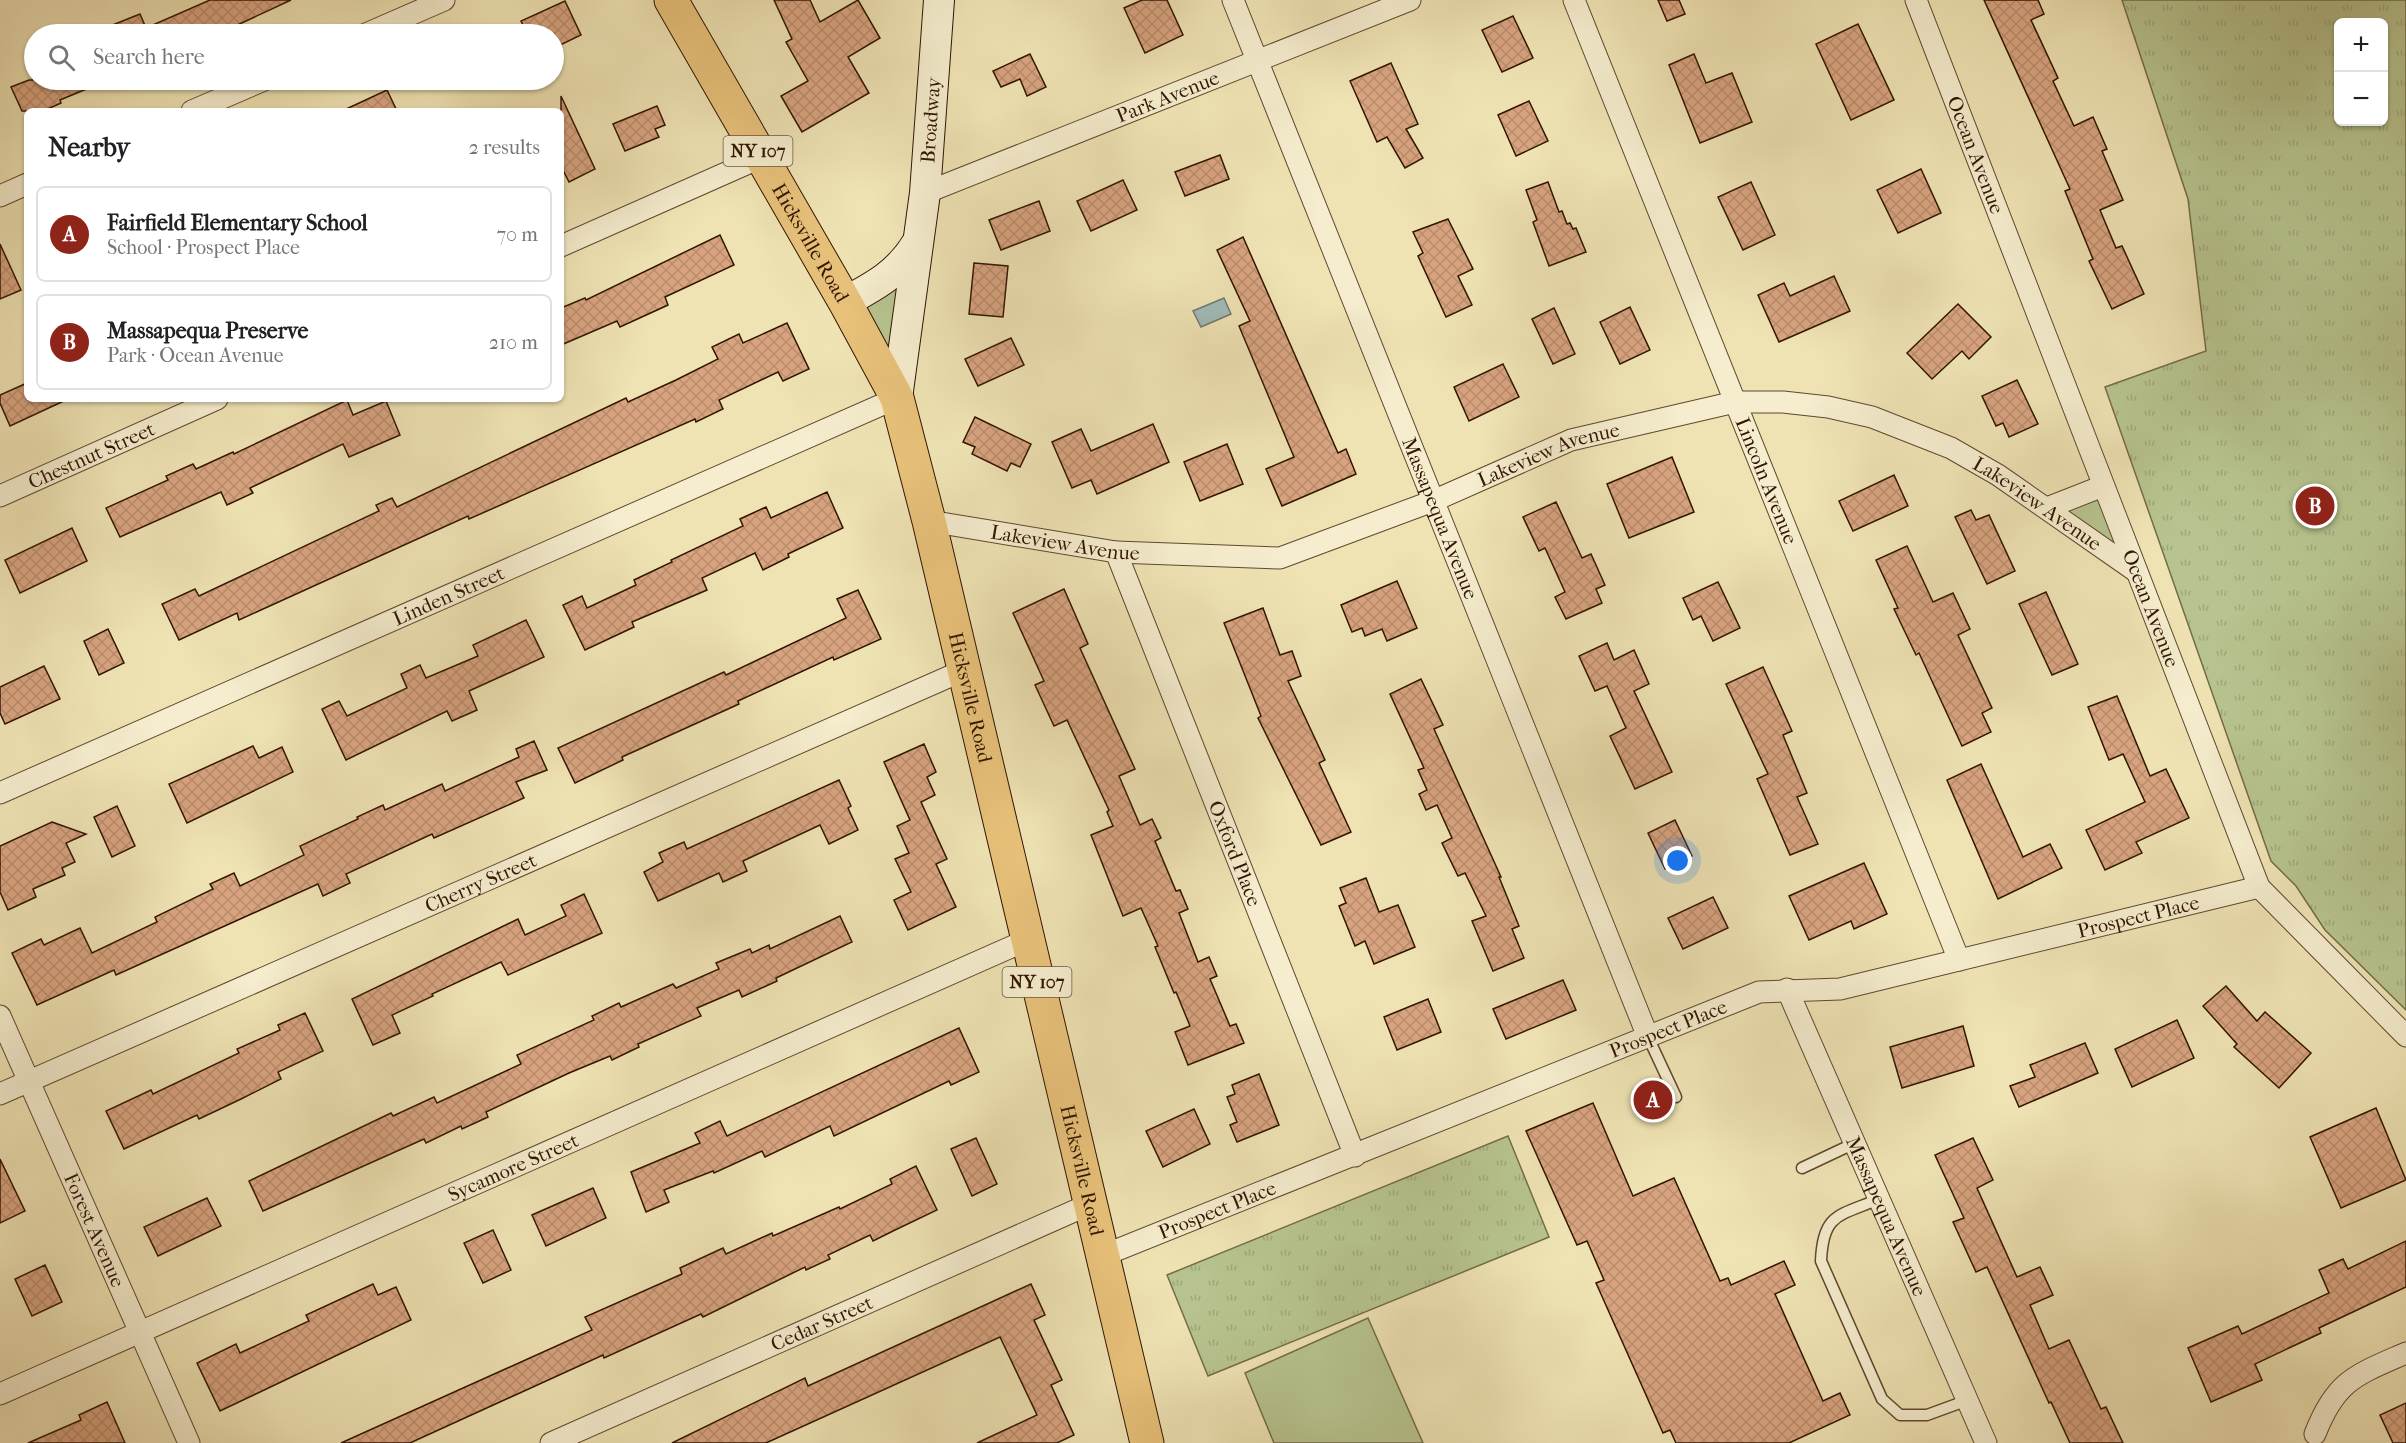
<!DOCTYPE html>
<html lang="en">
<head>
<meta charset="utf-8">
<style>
  :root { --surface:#fff; --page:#f6f6f6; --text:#202124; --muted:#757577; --line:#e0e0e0; --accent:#8f2418 }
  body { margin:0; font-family:"IM FELL French Canon",serif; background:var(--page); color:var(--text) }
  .controls { position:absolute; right:18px; top:18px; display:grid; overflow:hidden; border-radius:9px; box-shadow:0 2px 4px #0004 }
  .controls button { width:54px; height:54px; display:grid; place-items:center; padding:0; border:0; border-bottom:2px solid var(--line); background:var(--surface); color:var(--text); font:30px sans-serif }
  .you { position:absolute; left:1678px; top:861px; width:21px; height:21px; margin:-15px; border:4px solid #fff; border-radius:50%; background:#1a73e8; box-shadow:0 0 0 9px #1a73e833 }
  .badge { display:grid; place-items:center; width:39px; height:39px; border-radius:50%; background:var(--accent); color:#fff; font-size:20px; font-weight:700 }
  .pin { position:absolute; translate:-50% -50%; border:3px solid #fff; box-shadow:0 2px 6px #0006 }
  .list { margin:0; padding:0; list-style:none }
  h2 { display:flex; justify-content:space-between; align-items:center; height:78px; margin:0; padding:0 24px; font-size:26px }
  h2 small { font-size:20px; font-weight:400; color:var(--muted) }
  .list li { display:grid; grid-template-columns:39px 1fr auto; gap:18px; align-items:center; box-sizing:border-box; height:96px; margin:0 12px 12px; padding:0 12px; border:2px solid var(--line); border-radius:9px }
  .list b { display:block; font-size:22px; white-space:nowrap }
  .list p { margin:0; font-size:20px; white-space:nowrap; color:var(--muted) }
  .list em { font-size:20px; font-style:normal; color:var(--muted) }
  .icon { flex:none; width:33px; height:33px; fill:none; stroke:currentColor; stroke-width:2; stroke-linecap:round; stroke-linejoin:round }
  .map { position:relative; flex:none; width:2406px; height:1443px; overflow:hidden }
  .search { position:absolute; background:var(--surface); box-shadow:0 2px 4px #0004; left:24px; top:24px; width:540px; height:66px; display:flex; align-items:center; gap:15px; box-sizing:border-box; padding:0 21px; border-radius:33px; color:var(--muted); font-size:22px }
  .panel { position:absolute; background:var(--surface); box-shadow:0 2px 4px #0004; left:24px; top:108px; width:540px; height:294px; border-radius:9px }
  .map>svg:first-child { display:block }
</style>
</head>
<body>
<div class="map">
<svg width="2406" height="1443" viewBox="0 0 2406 1443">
  <defs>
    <pattern id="park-tufts" width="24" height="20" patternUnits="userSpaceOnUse" patternTransform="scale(1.5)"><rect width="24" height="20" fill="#b7c48f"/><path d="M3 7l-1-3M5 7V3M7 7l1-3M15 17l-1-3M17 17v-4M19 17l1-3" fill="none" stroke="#9ea87a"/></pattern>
    <pattern id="building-cross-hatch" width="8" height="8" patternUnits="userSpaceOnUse" patternTransform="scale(1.5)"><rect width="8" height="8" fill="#d8a480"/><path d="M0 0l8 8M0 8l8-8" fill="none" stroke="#ba8c6d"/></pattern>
  </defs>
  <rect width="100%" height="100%" fill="#efe3b4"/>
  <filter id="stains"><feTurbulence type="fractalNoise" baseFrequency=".00333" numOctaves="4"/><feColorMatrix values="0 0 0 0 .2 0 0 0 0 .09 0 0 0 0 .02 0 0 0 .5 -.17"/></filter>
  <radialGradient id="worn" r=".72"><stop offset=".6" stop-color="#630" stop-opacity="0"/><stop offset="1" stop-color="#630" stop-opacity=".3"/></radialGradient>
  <g fill="#b7c48f" stroke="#746c48" stroke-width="1.5">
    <polygon points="912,262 895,388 852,304"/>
    <polygon points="2101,491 2129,561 2057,510"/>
    <polygon points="1368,1318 1423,1443 1274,1443 1245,1373"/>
  </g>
  <g fill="url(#park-tufts)" stroke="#746c48" stroke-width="1.5" fill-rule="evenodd">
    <path d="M2122,0H2406V1010L2325,930L2296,886L2271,861L2105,387L2206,351L2188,199ZM2384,22V122H2338V22Z"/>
    <polygon points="1508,1136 1549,1237 1208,1376 1167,1275"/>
  </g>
  <polygon fill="#9fbbb8" stroke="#73796f" stroke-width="1.5" points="1224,298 1231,314 1201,327 1193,311"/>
  <g fill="url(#building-cross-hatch)" stroke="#301502" stroke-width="1.5">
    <polygon points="210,0 291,0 218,34 90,34 140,14 146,28"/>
    <polygon points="774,0 810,0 820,22 858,0 880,38 848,57 869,93 802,132 781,96 808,81 786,42 792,39"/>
    <polygon points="1142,0 1167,0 1183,35 1145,53 1124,8"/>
    <polygon points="1658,0 1679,0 1685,14 1667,21"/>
    <polygon points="1984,0 2038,0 2044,14 2031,20 2058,78 2053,81 2074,126 2093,117 2107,149 2102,151 2123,200 2100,210 2116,248 2122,246 2144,294 2112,309 2089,261 2093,259 2065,191 2070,189"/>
    <polygon points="565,1 581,35 554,48 554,34 528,34 521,21"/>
    <polygon points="1513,16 1533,58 1502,72 1482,30"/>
    <polygon points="1858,24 1894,100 1851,120 1816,44"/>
    <polygon points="1030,54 1046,87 1027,96 1020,79 1001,87 993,71"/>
    <polygon points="1694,54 1706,83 1732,73 1752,122 1700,143 1669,65"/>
    <polygon points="1391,63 1418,124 1406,129 1423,158 1405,168 1387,137 1377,142 1350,81"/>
    <polygon points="29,80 108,80 60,100 61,103 43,111 22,111 11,87"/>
    <polygon points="387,90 397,111 342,111"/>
    <polygon points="561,96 595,169 569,182 561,166"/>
    <polygon points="1529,101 1548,141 1516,156 1498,115"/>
    <polygon points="657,106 665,125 655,129 659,137 625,151 613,124"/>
    <polygon points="1220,155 1229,179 1185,196 1175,172"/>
    <polygon points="1921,169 1941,213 1898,233 1877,190"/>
    <polygon points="1123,180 1137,210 1091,231 1077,201"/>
    <polygon points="1548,182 1559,212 1562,211 1567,224 1570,223 1573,229 1576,228 1586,252 1549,266 1533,222 1537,220 1526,190"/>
    <polygon points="1751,182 1775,235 1743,250 1718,197"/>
    <polygon points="1039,201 1050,231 1001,250 989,220"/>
    <polygon points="1448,219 1473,269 1458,276 1472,305 1446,317 1418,256 1423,253 1413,232"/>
    <polygon points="720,235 734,265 665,297 668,305 620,327 617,321 561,345 561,308 585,298 586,300"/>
    <polygon points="1243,237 1338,453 1346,449 1356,474 1282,506 1266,469 1294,457 1239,326 1250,321 1217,250"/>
    <polygon points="0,244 21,290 0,299"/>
    <polygon points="974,263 1008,266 1003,317 969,314"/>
    <polygon points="1834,276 1850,311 1779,342 1758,295 1784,283 1790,296"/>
    <polygon points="1958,304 1991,337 1969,359 1962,351 1932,379 1907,353"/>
    <polygon points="1630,307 1650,350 1620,364 1600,322"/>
    <polygon points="1554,308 1575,354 1553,364 1532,319"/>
    <polygon points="787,323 809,369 783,381 778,372 719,400 723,409 696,422 695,419 469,519 468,516 239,620 237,613 179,640 162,604 195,589 199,596 379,511 376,505 392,498 397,507 626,398 628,402 676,380 718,359 712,347 739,334 743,343"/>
    <polygon points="1011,338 1024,365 978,386 965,359"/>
    <polygon points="1503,364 1519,397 1469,421 1454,387"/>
    <polygon points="2017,380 2038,424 2009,437 2003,423 1996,426 1982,396"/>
    <polygon points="27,383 27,399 68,399 10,426 0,403 0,395"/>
    <polygon points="347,400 353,415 386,401 400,435 349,457 343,444 250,488 253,493 227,505 221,492 120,537 106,508 168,480 166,476 193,464 196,469 233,452 234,454"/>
    <polygon points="975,417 1031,444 1020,467 1011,463 1007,471 972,454 975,447 963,442"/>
    <polygon points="1153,424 1169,462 1097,494 1091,480 1072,488 1052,442 1081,429 1091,451"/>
    <polygon points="1227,444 1243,484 1200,501 1184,462"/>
    <polygon points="1672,457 1694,512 1629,538 1607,484"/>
    <polygon points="1894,475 1908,506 1853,531 1839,501"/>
    <polygon points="827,492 843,528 788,554 789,557 763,570 755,553 702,578 707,590 632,622 634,627 585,650 563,605 582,596 587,608 636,585 634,580 672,562 671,560 743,526 740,519 766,507 771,518"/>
    <polygon points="1556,502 1582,558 1591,554 1605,585 1596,589 1602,603 1566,619 1555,597 1565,592 1545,548 1539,551 1523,517"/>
    <polygon points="1971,510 1976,520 1989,515 2015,571 1987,584 1955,517"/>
    <polygon points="72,528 87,561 20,593 5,560"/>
    <polygon points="1907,546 1933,602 1953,593 1970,629 1958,635 1992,708 1982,713 1991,732 1962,746 1919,653 1916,655 1894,609 1898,608 1876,560"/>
    <polygon points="1397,581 1417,628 1387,641 1382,629 1365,636 1362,628 1352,632 1341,605"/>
    <polygon points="1718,582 1740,628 1713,641 1701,616 1693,620 1683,598"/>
    <polygon points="1064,589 1088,644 1080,648 1135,769 1119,776 1140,825 1152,819 1161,838 1155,841 1176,891 1180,890 1188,909 1179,913 1198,962 1209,957 1217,976 1210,979 1230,1026 1236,1024 1244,1043 1188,1065 1175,1032 1190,1026 1176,992 1174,993 1155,947 1158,946 1141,908 1123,916 1091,835 1113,826 1107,812 1109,810 1067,720 1054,726 1035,685 1044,681 1013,613"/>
    <polygon points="858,590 881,639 834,660 833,657 738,701 739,704 622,757 623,760 575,783 558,748 724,672 726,675 846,618 837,599"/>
    <polygon points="2046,592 2078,664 2052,675 2019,604"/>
    <polygon points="1263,608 1280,655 1292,651 1301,676 1288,681 1325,760 1319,763 1351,832 1321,845 1258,718 1261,716 1224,623"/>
    <polygon points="526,620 544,657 469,691 477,710 452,721 447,711 346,760 322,709 339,701 347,716 407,688 401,674 420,665 426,678 478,656 473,645"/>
    <polygon points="108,629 124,663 99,675 84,641"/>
    <polygon points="1607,643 1614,660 1634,650 1649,684 1634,691 1672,772 1635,789 1610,736 1626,728 1607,686 1595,691 1579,656"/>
    <polygon points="44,666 60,699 5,724 0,713 0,687"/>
    <polygon points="1763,667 1792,731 1783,735 1807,793 1797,797 1818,844 1790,855 1757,779 1768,774 1726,684"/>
    <polygon points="1421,679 1443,725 1434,729 1501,877 1499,877 1519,926 1512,929 1524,958 1493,971 1472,921 1486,916 1465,873 1458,876 1442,843 1452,838 1437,805 1426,810 1419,794 1427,790 1418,770 1424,768 1390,694"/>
    <polygon points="2117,696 2150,776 2166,769 2189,818 2136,842 2142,853 2105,870 2086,830 2145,802 2123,754 2109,760 2088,707"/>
    <polygon points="534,741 547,770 516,782 524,798 434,838 432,834 346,874 350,883 323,896 318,884 116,975 114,970 37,1005 12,953 41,939 44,945 80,928 92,953 157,922 155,917 213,889 210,884 234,873 240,886 304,855 300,846 358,819 357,817 383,805 385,810 442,784 445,791 519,757 516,749"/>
    <polygon points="924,744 936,772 927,777 935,795 921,802 947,859 936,864 956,907 908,930 894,900 911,892 895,859 909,853 897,826 910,820 884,762"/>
    <polygon points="253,746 259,758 282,747 293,772 187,823 169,784"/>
    <polygon points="1981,764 2023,857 2050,844 2062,868 1998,899 1947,780"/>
    <polygon points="839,780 851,806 848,808 858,830 829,844 820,825 743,861 747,871 723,882 719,873 658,901 644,872 663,862 659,853 684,842 687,849"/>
    <polygon points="117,806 135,846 112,857 94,817"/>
    <polygon points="1675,820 1692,856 1665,869 1648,833"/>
    <polygon points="52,822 86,834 66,843 75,862 62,868 65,875 33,889 36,897 8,910 0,892 0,846"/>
    <polygon points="1864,863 1887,914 1854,929 1851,921 1809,940 1789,896"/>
    <polygon points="1366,878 1379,912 1398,905 1415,947 1374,964 1365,941 1355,946 1339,906 1346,903 1340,888"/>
    <polygon points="584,894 602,933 508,975 501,962 432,994 433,996 392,1015 400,1033 373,1045 352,999 518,919 525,935 566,916 561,905"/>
    <polygon points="1713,897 1728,928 1683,949 1668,918"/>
    <polygon points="840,916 852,942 776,978 777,981 742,997 739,990 697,1008 701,1016 638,1044 639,1047 612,1060 610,1056 569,1073 486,1112 488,1117 462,1129 461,1126 426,1143 424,1139 263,1211 249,1181 391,1113 393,1116 434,1097 437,1103 521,1064 517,1055 594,1020 592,1016 619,1003 621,1007 673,984 676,988 719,969 716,963 750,949 752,953 769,945 770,949"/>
    <polygon points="1563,980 1576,1010 1506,1039 1493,1009"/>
    <polygon points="2226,986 2257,1021 2265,1012 2311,1053 2279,1088 2234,1047 2237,1044 2203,1006"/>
    <polygon points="1428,999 1441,1032 1397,1050 1384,1017"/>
    <polygon points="305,1013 323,1051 278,1072 281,1079 241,1099 199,1119 197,1115 124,1149 106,1111 151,1090 153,1094 239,1053 237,1049 280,1030 278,1025"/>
    <polygon points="2177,1020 2194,1058 2132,1087 2115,1049"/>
    <polygon points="1963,1026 1974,1066 1902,1088 1890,1047"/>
    <polygon points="959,1028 979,1072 951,1085 949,1081 834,1136 830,1126 765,1157 762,1151 714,1173 713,1171 664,1190 669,1202 646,1212 631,1172 700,1143 695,1133 720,1121 727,1136"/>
    <polygon points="2085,1043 2098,1073 2019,1107 2010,1086 2035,1077 2030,1065"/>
    <polygon points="1259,1074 1279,1125 1237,1142 1230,1125 1237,1122 1227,1097 1235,1094 1232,1085"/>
    <polygon points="1593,1103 1633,1196 1674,1178 1720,1281 1728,1278 1731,1285 1784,1261 1795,1285 1775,1294 1823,1401 1840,1393 1850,1415 1789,1443 1676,1443 1670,1430 1663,1433 1596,1283 1604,1280 1587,1241 1577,1245 1526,1131"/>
    <polygon points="2376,1108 2406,1180 2341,1208 2310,1137"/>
    <polygon points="1194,1109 1210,1144 1163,1167 1146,1131"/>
    <polygon points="976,1138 997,1184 972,1196 951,1149"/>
    <polygon points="1973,1138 1993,1180 1977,1188 2017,1277 2040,1267 2053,1295 2030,1305 2049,1349 2069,1340 2101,1409 2106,1407 2123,1443 2070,1443 2051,1402 2049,1403 1987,1267 1976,1272 1953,1222 1964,1218 1935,1155"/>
    <polygon points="0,1159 25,1211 0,1223"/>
    <polygon points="916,1166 937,1210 893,1231 873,1241 870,1235 828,1255 830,1259 806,1270 805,1267 703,1317 701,1314 604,1358 603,1355 410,1443 341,1443 592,1330 585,1317 682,1274 680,1268 723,1248 726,1254 772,1233 773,1236 839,1207 840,1209 892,1184 890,1179"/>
    <polygon points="593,1188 606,1218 546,1246 532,1215"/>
    <polygon points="207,1198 221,1226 158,1256 144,1227"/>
    <polygon points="493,1230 511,1270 483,1283 464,1243"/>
    <polygon points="2406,1241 2406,1287 2319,1328 2321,1333 2255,1364 2262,1380 2211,1402 2188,1348 2238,1326 2242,1334 2329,1293 2319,1270 2343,1259 2348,1269"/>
    <polygon points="45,1265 62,1302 32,1316 15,1279"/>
    <polygon points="373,1284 378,1295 396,1287 411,1320 220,1411 197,1363 236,1344 240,1353 309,1321 306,1315"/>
    <polygon points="1031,1284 1045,1315 1034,1320 1062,1380 1051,1385 1074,1435 1057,1443 977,1443 1037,1415 1000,1337 766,1443 672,1443 805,1378 808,1386"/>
    <polygon points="107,1402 125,1443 28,1443 81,1420 79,1415"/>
    <polygon points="2406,1403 2406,1443 2393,1443 2380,1415"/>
  </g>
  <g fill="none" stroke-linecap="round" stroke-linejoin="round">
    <defs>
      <g id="lane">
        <polyline points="1648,1037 1676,1097"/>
        <polyline points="1802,1168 1855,1143"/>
        <path d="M1879,1199C1839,1216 1823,1213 1821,1261L1882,1399L1900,1415H1927L1968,1400"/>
      </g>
      <g id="street">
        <path id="s1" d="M1233,0L1648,1037"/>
        <path id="s2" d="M1574,0L1959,960"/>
        <path id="s3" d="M1916,0L2259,887L2406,1036"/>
        <polyline points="366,34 444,0"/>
        <polyline points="192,111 264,80"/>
        <path id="s4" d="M925,193L1410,0"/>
        <polyline points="0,196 27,184"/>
        <polyline points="561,246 762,157"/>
        <path id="s5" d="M0,496L217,399"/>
        <polyline points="2047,508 2103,486"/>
        <path id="s6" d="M929,521L1116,552L1280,558L1433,501L1571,440L1735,402H1783L1828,407L1872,417L1951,448L1998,475L2137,572"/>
        <path id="s7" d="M1116,552L1355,1156"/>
        <path id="s8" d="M0,793L897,398"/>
        <path id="s9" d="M1787,989L1986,1443"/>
        <path id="s10" d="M0,1016L189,1443"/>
        <path id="s11" d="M0,1094L962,671"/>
        <path id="s12" d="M1102,1256L1759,992L1840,989L2259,887"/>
        <path id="s13" d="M0,1394L1027,940"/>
        <path d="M2315,1434C2336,1380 2356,1375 2406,1353"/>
        <path id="s14" d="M551,1443L1090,1204"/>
      </g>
      <g id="secondary">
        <path d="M845,302C875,286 899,273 917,243"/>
        <path id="s15" d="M897,398L925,193L939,0"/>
      </g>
      <g id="primary">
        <path id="s16" d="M671,0L845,302L897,398L929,521L1147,1443"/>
      </g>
    </defs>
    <use href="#lane" stroke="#60482e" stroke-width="13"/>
    <use href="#street" stroke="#60482e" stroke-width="23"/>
    <use href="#secondary" stroke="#301502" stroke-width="32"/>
    <use href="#primary" stroke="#301502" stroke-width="35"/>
    <use href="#lane" stroke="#f5edce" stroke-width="10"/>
    <use href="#street" stroke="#f5edce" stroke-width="21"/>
    <use href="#secondary" stroke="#f5edce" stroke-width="30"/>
    <use href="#primary" stroke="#e8c27a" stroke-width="33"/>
  </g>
  <g text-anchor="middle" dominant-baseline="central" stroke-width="4.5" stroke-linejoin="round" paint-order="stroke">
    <g fill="#f5edce" stroke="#6b563f" stroke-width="1.5">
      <rect x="723.5" y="136" width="69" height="30" rx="4.5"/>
      <rect x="1002.5" y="967" width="69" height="30" rx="4.5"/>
    </g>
    <g font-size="18" font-weight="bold" fill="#301502">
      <text x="758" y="151">NY 107</text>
      <text x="1037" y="982">NY 107</text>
    </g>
    <g font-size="20" fill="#301502" stroke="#f5edce">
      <text stroke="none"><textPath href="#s4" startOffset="261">Park Avenue</textPath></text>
      <text stroke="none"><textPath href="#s15" startOffset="280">Broadway</textPath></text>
      <text stroke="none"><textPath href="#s3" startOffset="166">Ocean Avenue</textPath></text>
      <text stroke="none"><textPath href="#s16" startOffset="280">Hicksville Road</textPath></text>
      <text stroke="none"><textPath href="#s5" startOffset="100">Chestnut Street</textPath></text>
      <text stroke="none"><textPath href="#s6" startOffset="642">Lakeview Avenue</textPath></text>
      <text stroke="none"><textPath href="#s2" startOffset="518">Lincoln Avenue</textPath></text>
      <text stroke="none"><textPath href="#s6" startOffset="1162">Lakeview Avenue</textPath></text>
      <text stroke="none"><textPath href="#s1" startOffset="558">Massapequa Avenue</textPath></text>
      <text stroke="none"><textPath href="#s6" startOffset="138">Lakeview Avenue</textPath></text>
      <text stroke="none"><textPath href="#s8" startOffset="490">Linden Street</textPath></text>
      <text stroke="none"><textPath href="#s3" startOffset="652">Ocean Avenue</textPath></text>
      <text stroke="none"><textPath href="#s16" startOffset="766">Hicksville Road</textPath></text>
      <text stroke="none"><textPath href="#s7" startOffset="324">Oxford Place</textPath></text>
      <text stroke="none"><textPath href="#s11" startOffset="525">Cherry Street</textPath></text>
      <text stroke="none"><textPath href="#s12" startOffset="1096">Prospect Place</textPath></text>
      <text stroke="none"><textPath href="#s12" startOffset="610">Prospect Place</textPath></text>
      <text stroke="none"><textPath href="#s13" startOffset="561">Sycamore Street</textPath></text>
      <text stroke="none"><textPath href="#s16" startOffset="1252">Hicksville Road</textPath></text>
      <text stroke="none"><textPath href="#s12" startOffset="124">Prospect Place</textPath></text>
      <text stroke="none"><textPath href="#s9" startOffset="248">Massapequa Avenue</textPath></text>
      <text stroke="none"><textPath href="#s10" startOffset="234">Forest Avenue</textPath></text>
      <text stroke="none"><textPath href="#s14" startOffset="296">Cedar Street</textPath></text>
    </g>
  </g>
  <rect width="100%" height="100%" filter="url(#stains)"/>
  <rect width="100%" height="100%" fill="url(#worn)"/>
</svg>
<div class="controls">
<button>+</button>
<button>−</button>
</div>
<div class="you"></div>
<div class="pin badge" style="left:1653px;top:1100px">A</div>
<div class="pin badge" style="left:2315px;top:506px">B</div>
<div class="search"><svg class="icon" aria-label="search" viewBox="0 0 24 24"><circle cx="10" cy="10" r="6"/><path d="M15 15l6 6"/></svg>Search here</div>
<section class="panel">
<h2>Nearby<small>2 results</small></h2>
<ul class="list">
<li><span class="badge">A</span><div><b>Fairfield Elementary School</b><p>School · Prospect Place</p></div><em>70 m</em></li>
<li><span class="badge">B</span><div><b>Massapequa Preserve</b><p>Park · Ocean Avenue</p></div><em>210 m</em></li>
</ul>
</section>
</div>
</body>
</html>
